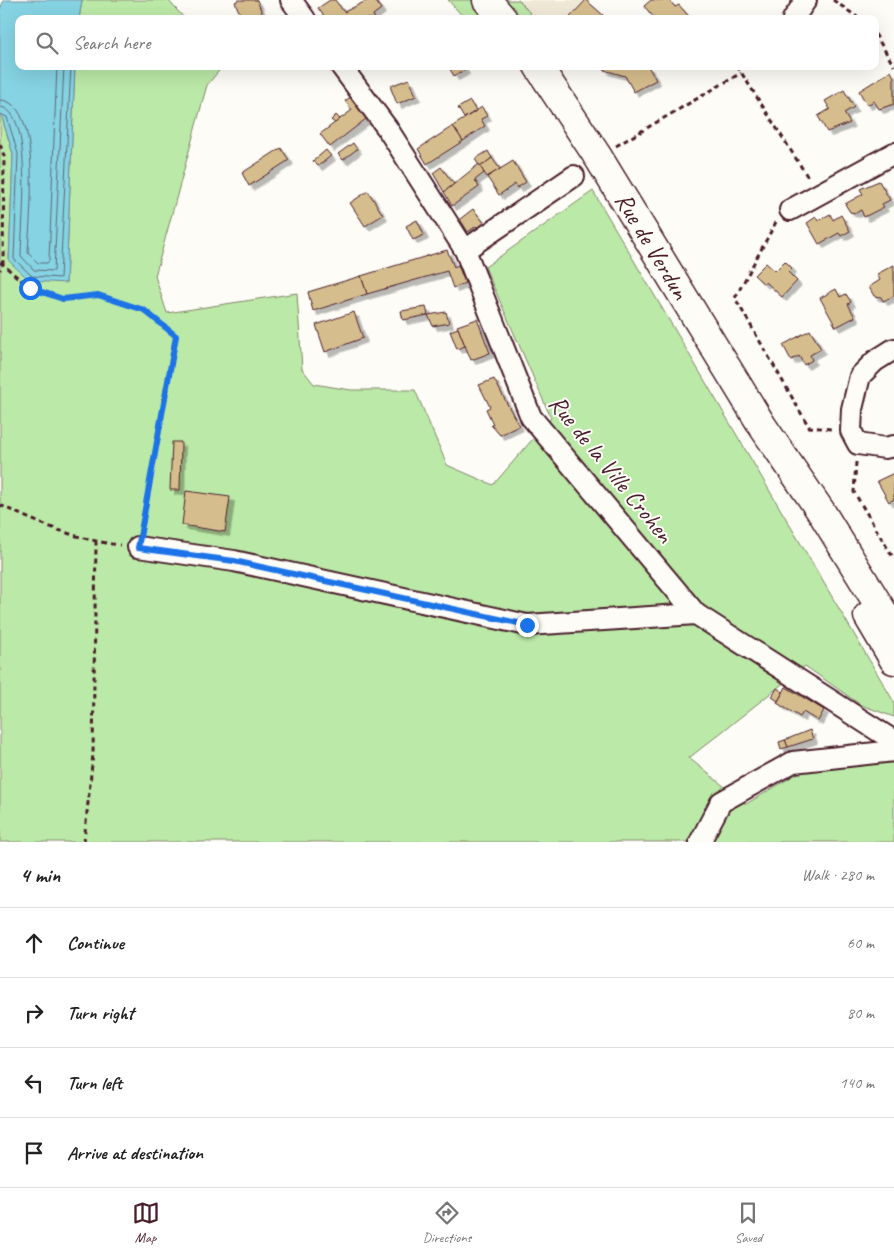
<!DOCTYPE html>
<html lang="en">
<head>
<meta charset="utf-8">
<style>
  :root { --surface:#fff; --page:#f6f6f6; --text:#222; --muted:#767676; --line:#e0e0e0; --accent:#4a1f2b }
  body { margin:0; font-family:Caveat,sans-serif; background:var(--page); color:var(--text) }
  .stop { position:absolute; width:15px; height:15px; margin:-11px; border:4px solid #1a73e8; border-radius:50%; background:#fff }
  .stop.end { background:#1a73e8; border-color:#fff; box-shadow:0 1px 5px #0008 }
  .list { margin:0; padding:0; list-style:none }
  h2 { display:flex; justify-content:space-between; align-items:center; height:65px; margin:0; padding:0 20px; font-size:21px }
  h2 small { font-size:16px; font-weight:400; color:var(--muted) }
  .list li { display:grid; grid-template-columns:32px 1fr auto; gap:15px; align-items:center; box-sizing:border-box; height:70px; padding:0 20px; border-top:1px solid var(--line) }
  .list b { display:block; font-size:19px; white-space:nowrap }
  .list em { font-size:16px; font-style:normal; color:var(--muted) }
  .icon { flex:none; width:28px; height:28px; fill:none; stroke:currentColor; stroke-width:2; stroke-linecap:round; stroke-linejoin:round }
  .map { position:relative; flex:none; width:894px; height:842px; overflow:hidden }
  .search { position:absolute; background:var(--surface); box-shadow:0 5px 20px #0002; left:15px; right:15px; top:15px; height:55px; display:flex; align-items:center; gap:12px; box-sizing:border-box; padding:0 18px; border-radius:10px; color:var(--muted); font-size:19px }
  .sheet { height:345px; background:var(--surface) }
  nav { display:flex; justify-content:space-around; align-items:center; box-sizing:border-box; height:70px; border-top:1px solid var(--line); background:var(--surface); font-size:14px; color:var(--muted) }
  nav a { display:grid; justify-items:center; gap:2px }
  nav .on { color:var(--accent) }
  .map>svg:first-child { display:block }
</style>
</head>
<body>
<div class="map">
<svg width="894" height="842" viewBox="0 0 894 842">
  <defs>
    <filter id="shadow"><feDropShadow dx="4.5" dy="4.5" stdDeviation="0" flood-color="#0004"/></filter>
  </defs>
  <rect width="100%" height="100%" fill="#fdfcf7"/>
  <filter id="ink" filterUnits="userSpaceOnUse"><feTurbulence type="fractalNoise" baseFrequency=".02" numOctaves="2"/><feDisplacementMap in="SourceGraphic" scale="10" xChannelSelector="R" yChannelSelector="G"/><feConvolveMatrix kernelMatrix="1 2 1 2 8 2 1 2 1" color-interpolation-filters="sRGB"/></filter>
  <g filter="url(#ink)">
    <polygon fill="#f1e9d7" points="519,0 587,0 567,19 535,19"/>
    <g fill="#bbe9a7" stroke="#828469">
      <polygon points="82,0 168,0 185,19 79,19"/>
      <polygon points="448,0 519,0 535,19 465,19"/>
      <polygon points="75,66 223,66 207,85 155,276 167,313 297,293 302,369 314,384 351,390 415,390 447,465 493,485 551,418 485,267 593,191 894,702 894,717 861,705 805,666 689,758 746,804 805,769 894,759 894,842 0,842 0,111 13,154 9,261 66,283"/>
    </g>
    <polygon fill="#85d3e3" stroke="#6d8b99" points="4,0 82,0 79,19 19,19 19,66 75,66 66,283 30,281 9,261 13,154 0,111 0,9"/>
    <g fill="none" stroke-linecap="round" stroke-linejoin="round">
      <g stroke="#626775" stroke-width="1">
        <path d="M0,100C44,101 29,223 28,253L38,263H47L49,261L57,66"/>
        <path d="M0,107C35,109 21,231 21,256L34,270L54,271L64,66"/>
        <polyline points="0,114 7,117 18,154 14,259 32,276 60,278 71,66"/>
      </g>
    </g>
    <g fill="#d6bd8d" stroke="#4a1f2b" filter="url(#shadow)">
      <polygon points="239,0 257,0 264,18 242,19 235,2"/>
      <polygon points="330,0 335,0 344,12 368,0 375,0 381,9 373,15 375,19 326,19 318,8"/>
      <polygon points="586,0 603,15 599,19 572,19 570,17"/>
      <polygon points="651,0 669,0 675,7 679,5 691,19 655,19 644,6"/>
      <polygon points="448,66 463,66 465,70 454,76"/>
      <polygon points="605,66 648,66 656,80 634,92 625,76 604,70"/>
      <polygon points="891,71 894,77 894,104 879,109 874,101 867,105 859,91"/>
      <polygon points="409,79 416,96 397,104 390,86"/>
      <polygon points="844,90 854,107 844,113 850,123 827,132 818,116 830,109 825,101"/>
      <polygon points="356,93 371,115 330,147 320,134 352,110 345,101"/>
      <polygon points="470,101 476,111 464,118 458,108"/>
      <polygon points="482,107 487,116 481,119 485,126 463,141 453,126"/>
      <polygon points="336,115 340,119 335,123 331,120"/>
      <polygon points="453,126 463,141 427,164 418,149"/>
      <polygon points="353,143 357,149 343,160 338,154"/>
      <polygon points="281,148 289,160 249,186 242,173"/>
      <polygon points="326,150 331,156 318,166 313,161"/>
      <polygon points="488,151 492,158 480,167 475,159"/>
      <polygon points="492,158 500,169 487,177 480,167"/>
      <polygon points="513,161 526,182 517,188 515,184 499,195 487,177"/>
      <polygon points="479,164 484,173 475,180 479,187 452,206 444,192"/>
      <polygon points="441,167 454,184 444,192 433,173"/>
      <polygon points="879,181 890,200 882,204 884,207 864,217 861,210 856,213 850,212 845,204 863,194 860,189"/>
      <polygon points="368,191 383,215 365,226 350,203"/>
      <polygon points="473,209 486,225 475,227 468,232 460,219"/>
      <polygon points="830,214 833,220 841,215 850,231 841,236 839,233 819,244 807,223 816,217 818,221"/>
      <polygon points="417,220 424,235 413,240 406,226"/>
      <polygon points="447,250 454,267 458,265 465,283 453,288 447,271 367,294 361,276"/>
      <polygon points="785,261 792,268 788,272 797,281 782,297 766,282 764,284 754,275 766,263 775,271"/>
      <polygon points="894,265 894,296 883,301 881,297 874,296 869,287 880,280 877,274"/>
      <polygon points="361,276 367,294 313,311 308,292"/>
      <polygon points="836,289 840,297 846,294 851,302 848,304 855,317 836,327 820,298"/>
      <polygon points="426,307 428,315 403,320 401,311"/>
      <polygon points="354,312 363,338 325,352 316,325"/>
      <polygon points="446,312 449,323 433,326 428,315"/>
      <polygon points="477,319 490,353 471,360 457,326"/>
      <polygon points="458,328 465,346 457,349 450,331"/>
      <polygon points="810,330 821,349 810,355 812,360 804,365 799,356 791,360 783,345"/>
      <polygon points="494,379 519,426 500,435 491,425 493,424 486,409 490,407 479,385"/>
      <polygon points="172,442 181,442 180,490 170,490"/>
      <polygon points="894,473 894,499 889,502 877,481"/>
      <polygon points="186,491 230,497 225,532 182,525"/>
      <polygon points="786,687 824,710 818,721 803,712 800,717 777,703"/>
      <polygon points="777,688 783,692 778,701 772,697"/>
      <polygon points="810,730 813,739 788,747 785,740"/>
      <polygon points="785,740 788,747 781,749 779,742"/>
    </g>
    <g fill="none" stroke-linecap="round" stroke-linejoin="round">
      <defs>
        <g id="street">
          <polyline points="291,0 305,19"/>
          <polyline points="793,19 806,0"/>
          <polyline points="341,66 387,128 465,250 531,417 696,614 894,741"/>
          <polyline points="790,210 894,153"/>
          <polyline points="465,250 574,176"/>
          <polyline points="894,349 875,361 860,376 852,409 851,431 858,444 885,448 894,446"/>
          <polyline points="138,547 234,561 527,625 696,614"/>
          <polyline points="700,842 721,802 793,762 894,751"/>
        </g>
        <g id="secondary">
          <polyline points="487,0 503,19"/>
          <polyline points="538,66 598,157 763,427 822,513 894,630"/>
          <polyline points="868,616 894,660"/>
        </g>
      </defs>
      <use href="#street" stroke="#4a1f2b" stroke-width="24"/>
      <use href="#secondary" stroke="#4a1f2b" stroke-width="31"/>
      <g stroke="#4a1f2b" stroke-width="3" stroke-dasharray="5 4" stroke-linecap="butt">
        <polyline points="833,0 860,19"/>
        <polyline points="875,34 894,66"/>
        <polyline points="737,66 809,179"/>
        <polyline points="0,144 4,156 3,264 0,270"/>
        <polyline points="616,146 741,73"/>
        <polyline points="776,222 735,298 809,427 832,429"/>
        <polyline points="0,262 30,288 63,299 98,295 144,310 176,336 142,528"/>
        <polyline points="856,462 854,492 894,559"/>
        <path d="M0,505C38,523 77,540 120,545"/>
        <polyline points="84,842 93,754 96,542"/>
      </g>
      <use href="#street" stroke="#fdfcf7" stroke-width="20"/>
      <use href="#secondary" stroke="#fdfcf7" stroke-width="28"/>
    </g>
  </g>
  <g fill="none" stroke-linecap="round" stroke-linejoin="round" filter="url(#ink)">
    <polyline stroke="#1a73e8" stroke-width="6" points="30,288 63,299 98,295 144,310 176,336 138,548 234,561 527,625"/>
  </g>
  <g text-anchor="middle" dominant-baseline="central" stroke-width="4" stroke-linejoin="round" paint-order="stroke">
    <g font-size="25" fill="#4a1f2b" stroke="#fdfcf7">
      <text transform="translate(652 246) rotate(59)">Rue de Verdun</text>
      <text transform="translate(611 469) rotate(51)">Rue de la Ville Crohen</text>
    </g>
  </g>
</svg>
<div class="stop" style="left:30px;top:288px"></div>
<div class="stop end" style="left:527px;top:625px"></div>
<div class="search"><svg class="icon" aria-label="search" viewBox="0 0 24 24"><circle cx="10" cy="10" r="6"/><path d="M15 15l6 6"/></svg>Search here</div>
</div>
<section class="sheet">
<h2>4 min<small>Walk · 280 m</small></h2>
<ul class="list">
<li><svg class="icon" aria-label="ahead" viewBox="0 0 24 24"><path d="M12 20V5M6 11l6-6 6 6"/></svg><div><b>Continue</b></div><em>60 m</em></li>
<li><svg class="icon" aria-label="right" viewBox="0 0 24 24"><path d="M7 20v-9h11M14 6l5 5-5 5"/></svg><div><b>Turn right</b></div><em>80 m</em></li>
<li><svg class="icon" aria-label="left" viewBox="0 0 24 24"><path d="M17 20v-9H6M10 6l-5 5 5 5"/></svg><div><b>Turn left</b></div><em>140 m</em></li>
<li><svg class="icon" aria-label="arrive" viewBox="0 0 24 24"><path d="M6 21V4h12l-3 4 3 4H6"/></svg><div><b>Arrive at destination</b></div></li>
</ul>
</section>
<nav>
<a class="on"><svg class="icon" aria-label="map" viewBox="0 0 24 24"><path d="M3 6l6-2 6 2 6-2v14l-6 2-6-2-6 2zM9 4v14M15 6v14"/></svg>Map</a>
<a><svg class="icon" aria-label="directions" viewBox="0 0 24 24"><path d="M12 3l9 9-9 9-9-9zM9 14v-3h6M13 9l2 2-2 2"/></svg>Directions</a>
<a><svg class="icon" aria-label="saved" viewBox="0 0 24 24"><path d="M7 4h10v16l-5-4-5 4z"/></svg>Saved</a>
</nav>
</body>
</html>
